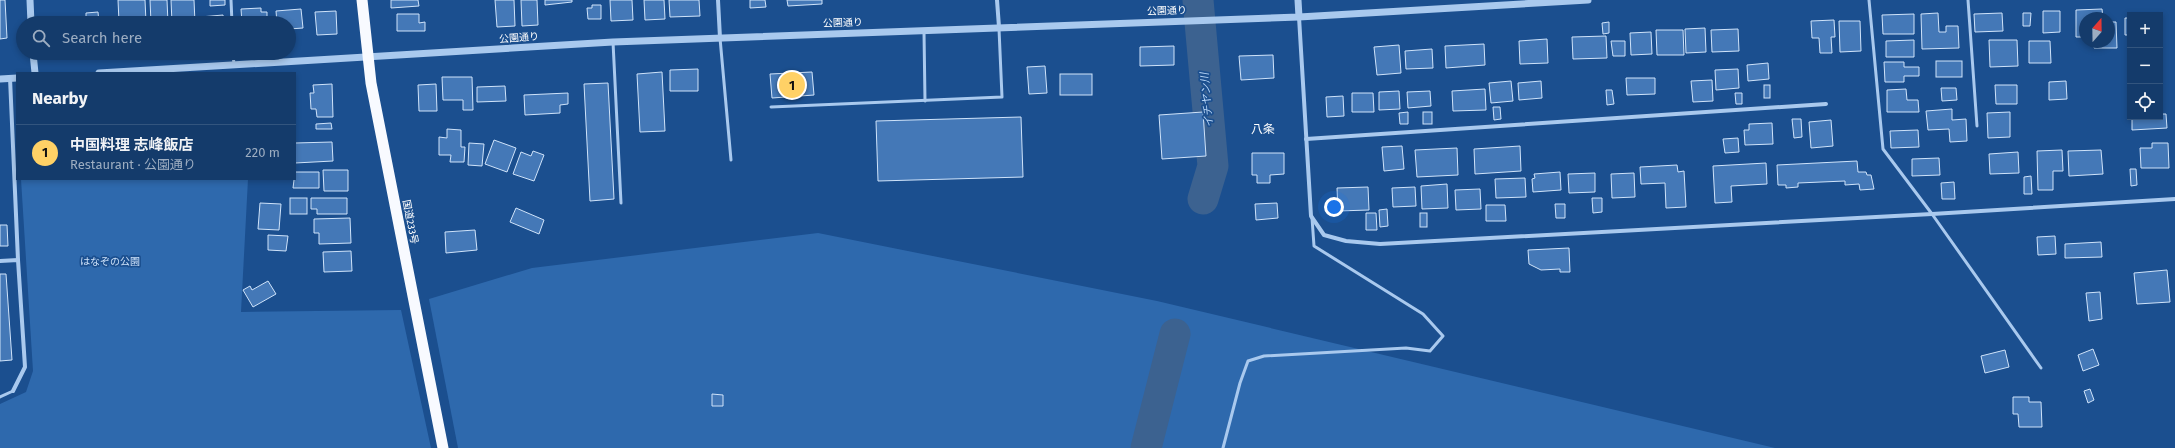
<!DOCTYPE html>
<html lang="en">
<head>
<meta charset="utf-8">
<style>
  :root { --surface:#143b6b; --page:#1d4271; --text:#f1f3f6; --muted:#9dadc1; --line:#33557e; --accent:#ffd166 }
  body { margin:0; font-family:"Fira Sans","Noto Sans JP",sans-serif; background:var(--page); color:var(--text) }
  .controls { position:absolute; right:12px; top:12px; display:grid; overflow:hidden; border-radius:0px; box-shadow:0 2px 6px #0003 }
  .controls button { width:36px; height:36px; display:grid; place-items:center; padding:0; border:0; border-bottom:1px solid var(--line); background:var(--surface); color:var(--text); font:20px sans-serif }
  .compass { position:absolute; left:2079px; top:12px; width:36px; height:36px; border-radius:50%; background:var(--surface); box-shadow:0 2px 6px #0003; rotate:20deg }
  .you { position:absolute; left:1334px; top:207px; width:14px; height:14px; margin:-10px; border:3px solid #fff; border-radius:50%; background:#1a73e8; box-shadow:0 0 0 6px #1a73e833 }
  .badge { display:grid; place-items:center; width:26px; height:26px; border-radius:50%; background:var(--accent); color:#111; font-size:13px; font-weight:700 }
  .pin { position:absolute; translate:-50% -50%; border:2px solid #fff; box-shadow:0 1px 4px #0006 }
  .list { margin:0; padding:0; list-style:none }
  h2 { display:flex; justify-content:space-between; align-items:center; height:52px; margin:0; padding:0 16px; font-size:17px }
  h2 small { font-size:13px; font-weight:400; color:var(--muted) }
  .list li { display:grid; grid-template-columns:26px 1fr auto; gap:12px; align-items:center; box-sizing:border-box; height:56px; padding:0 16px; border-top:1px solid var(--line) }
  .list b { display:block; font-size:15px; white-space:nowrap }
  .list p { margin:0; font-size:13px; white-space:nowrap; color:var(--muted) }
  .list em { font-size:13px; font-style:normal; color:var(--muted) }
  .icon { flex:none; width:22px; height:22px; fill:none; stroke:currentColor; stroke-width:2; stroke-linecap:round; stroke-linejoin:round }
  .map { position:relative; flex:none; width:2175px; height:448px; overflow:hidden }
  .search { position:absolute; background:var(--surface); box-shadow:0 2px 6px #0003; left:16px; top:16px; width:280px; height:44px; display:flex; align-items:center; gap:10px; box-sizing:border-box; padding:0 14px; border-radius:22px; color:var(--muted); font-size:15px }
  .panel { position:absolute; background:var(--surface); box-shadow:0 2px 6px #0003; left:16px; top:72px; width:280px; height:108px; border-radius:0px }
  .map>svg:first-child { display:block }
</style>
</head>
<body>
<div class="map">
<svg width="2175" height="448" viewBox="0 0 2175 448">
  <rect width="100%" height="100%" fill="#1b4f8f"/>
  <g fill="#2e69ad">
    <polygon points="21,179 248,179 241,312 401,310 431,448 0,448 0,404 26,392 33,371"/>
    <polygon points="818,233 1157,301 1775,448 458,448 429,299 532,268"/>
  </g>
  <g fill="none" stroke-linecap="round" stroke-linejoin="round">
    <g stroke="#3c6290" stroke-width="31">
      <polyline points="1198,0 1213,166 1203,199"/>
      <polyline points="1146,448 1175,334"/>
    </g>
  </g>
  <g fill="#4478b7" stroke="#cfe3fa">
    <polygon points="0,0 5,0 7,38 0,39"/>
    <polygon points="118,0 145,0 146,22 119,22"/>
    <polygon points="150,0 167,0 168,23 151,23"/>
    <polygon points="171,0 194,0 195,23 172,23"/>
    <polygon points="210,0 225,0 225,5 210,6"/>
    <polygon points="391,0 418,0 419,6 391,8"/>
    <polygon points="495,0 514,0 515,26 497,27"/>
    <polygon points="521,0 537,0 538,25 522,26"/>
    <polygon points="545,0 572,0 572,2 545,5"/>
    <polygon points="610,0 632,0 633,20 611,21"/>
    <polygon points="644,0 664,0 665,19 645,20"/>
    <polygon points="669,0 699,0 700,16 670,17"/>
    <polygon points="750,0 765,0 766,7 750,8"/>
    <polygon points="787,0 822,0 822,4 788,6"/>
    <polygon points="592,5 601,5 601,19 588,19 587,8 592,8"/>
    <polygon points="261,8 261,12 267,12 267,23 242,23 241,9"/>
    <polygon points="301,9 303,28 289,29 289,23 277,23 276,11"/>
    <polygon points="2102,9 2103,18 2085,18 2085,37 2076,37 2076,10"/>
    <polygon points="336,11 337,34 317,35 315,12"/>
    <polygon points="2043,11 2060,11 2060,32 2043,33"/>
    <polygon points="98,12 99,23 76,23 76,20 86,20 86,13"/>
    <polygon points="1938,13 1939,32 1946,32 1946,26 1958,26 1959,48 1922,49 1921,14"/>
    <polygon points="2002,13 2003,31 1975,32 1974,14"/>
    <polygon points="2023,13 2031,13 2030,26 2023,26"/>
    <polygon points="397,14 419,14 419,23 425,22 425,31 397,31"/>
    <polygon points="1914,14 1914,34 1883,34 1882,15"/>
    <polygon points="223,15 224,23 201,23 200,17"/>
    <polygon points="2125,18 2130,18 2130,47 2129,35 2125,35"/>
    <polygon points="1834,20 1835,37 1831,37 1832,53 1820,53 1819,38 1812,38 1811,21"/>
    <polygon points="1839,21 1860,21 1861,51 1840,52"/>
    <polygon points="1609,22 1609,33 1603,34 1602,23"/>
    <polygon points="2109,22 2116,22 2117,48 2094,48 2094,42 2109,42"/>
    <polygon points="1705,28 1706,52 1686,53 1685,29"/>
    <polygon points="1738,29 1739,51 1712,52 1711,30"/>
    <polygon points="1656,30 1683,30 1684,55 1657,55"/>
    <polygon points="1651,32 1652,54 1631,55 1630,33"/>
    <polygon points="1606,36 1607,58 1573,59 1572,37"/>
    <polygon points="1547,39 1548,63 1520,64 1519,41"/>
    <polygon points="1914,40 1914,57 1886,57 1886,41"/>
    <polygon points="1989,40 2017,40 2018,66 1990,67"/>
    <polygon points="1611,41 1625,41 1625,56 1613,56"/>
    <polygon points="2029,41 2050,41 2051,63 2029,63"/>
    <polygon points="1484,44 1485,65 1446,68 1445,46"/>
    <polygon points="1399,45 1401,73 1377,75 1374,47"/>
    <polygon points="1174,46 1174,65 1140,66 1140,47"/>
    <polygon points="1432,49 1433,68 1406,69 1405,51"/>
    <polygon points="1273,55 1274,78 1241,80 1239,56"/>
    <rect x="2129" y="60" width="1" height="24"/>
    <rect x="1936" y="61" width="26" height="16"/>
    <polygon points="1884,62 1904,62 1904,67 1919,67 1919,76 1904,76 1904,82 1885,82"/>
    <polygon points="1768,63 1769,79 1748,81 1747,65"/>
    <polygon points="1045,66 1047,93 1029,94 1027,67"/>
    <polygon points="698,69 698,91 670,91 670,70"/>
    <polygon points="1738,69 1739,88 1716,90 1715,70"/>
    <polygon points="662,72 665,131 640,132 637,74"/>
    <polygon points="812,72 814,95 772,98 770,74"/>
    <rect x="1060" y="74" width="32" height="21"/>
    <polygon points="442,77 472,77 473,110 463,110 463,100 443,100"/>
    <polygon points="1626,78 1655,78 1655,94 1627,95"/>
    <polygon points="1712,80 1713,101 1693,102 1691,81"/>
    <polygon points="1511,81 1513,101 1491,103 1489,83"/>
    <polygon points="1541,81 1542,98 1519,100 1518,83"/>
    <polygon points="2066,81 2067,99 2049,100 2049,82"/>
    <polygon points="608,83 614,199 590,201 584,84"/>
    <polygon points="332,84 333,117 317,117 316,109 311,109 310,93 314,93 313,85"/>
    <polygon points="436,84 437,111 419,111 418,85"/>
    <rect x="1764" y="85" width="6" height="13"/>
    <polygon points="1995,85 2017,85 2017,104 1996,104"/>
    <polygon points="505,86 506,101 477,102 477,87"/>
    <polygon points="1941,88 1956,88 1957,100 1942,101"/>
    <polygon points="1485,89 1486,110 1453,111 1452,91"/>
    <polygon points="1906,89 1907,100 1918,100 1919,112 1887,112 1887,90"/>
    <polygon points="1606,90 1612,90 1614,104 1607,105"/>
    <polygon points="1399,91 1400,109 1379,110 1379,92"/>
    <polygon points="1430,91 1431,106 1408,108 1407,92"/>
    <polygon points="568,93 568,104 560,105 560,113 525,115 524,95"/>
    <polygon points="1352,93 1373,93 1374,112 1352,112"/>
    <polygon points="1735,93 1742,93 1742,104 1736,104"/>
    <polygon points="1343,96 1344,116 1327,117 1326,97"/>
    <polygon points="1493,107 1500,107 1501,119 1494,120"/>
    <polygon points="1952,109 1952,120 1966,119 1967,141 1950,142 1949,129 1928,130 1926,111"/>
    <polygon points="1203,112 1206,156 1162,159 1159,115"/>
    <polygon points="1408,112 1408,124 1400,124 1399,113"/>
    <rect x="1423" y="112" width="9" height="12"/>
    <polygon points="2010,112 2010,137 1988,138 1987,113"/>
    <polygon points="2160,114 2166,114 2167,128 2132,130 2132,117 2160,117"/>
    <polygon points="1021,117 1023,177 878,181 876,121"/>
    <polygon points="1792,119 1801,119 1802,137 1794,138"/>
    <polygon points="1831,120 1833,146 1811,148 1809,122"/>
    <polygon points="331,123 332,129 316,129 316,124"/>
    <polygon points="1772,123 1773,144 1745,145 1744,130 1749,130 1749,124"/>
    <polygon points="447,129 461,130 461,147 465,147 464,162 450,162 451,155 439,155 439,137 447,138"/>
    <polygon points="1918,130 1919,147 1891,148 1890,131"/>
    <polygon points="1738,138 1739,152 1725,153 1723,139"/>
    <polygon points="494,140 516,148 507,172 485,164"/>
    <polygon points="332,142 333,161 295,163 295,143"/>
    <polygon points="469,143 484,144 482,166 468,165"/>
    <polygon points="2152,143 2168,143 2169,168 2141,168 2140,148 2152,148"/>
    <polygon points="1402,146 1404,169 1384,171 1382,147"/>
    <polygon points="1520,146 1521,171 1475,174 1474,149"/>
    <polygon points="1457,148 1458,175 1417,177 1415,150"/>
    <polygon points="2062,150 2063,171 2053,171 2053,190 2038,190 2037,151"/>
    <polygon points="2101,150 2103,174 2069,176 2068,151"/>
    <polygon points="533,151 544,155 534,181 513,174 521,152 531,156"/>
    <polygon points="2018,152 2019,173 1990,174 1989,154"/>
    <polygon points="1252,153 1284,153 1284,174 1270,175 1270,183 1257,183 1257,175 1252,175"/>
    <polygon points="1939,158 1940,175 1912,176 1912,159"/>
    <polygon points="1857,161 1858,172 1866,172 1867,175 1871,175 1874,189 1860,190 1859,184 1845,185 1845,181 1798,183 1798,187 1786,188 1786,185 1778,185 1777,165"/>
    <polygon points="1766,163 1767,184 1731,186 1732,202 1715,203 1713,166"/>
    <polygon points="1677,165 1678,172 1684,171 1686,207 1666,208 1665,183 1641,184 1640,167"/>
    <polygon points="2130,169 2136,169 2137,185 2131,186"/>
    <polygon points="323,170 348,170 348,191 324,191"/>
    <polygon points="295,172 319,172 319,188 293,188"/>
    <polygon points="1560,172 1561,190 1533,192 1532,179 1535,178 1534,174"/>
    <polygon points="1595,173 1595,192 1569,193 1568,174"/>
    <polygon points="1634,173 1635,197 1612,198 1611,174"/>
    <polygon points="2031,176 2032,194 2024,194 2024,177"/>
    <polygon points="1525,178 1526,197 1496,198 1495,179"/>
    <polygon points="1954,182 1955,199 1942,199 1941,183"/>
    <polygon points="1447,184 1448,208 1422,209 1421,186"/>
    <polygon points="1368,187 1369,210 1338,211 1337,188"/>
    <polygon points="1415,187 1416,206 1393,207 1392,188"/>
    <polygon points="1480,189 1481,209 1456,210 1455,190"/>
    <rect x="290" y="198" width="17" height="16"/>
    <polygon points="311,198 347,198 347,214 317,214 317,209 311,209"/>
    <polygon points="1592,198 1602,198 1602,212 1593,213"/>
    <polygon points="260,203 281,204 279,230 258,229"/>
    <polygon points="1277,203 1278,218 1256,220 1255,204"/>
    <polygon points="1555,204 1565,204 1565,218 1556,218"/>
    <polygon points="1486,205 1505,205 1506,221 1486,221"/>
    <polygon points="516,208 544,220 539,234 510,222"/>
    <polygon points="1387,209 1388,226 1380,227 1379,210"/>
    <polygon points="1366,213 1376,213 1377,230 1366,230"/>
    <rect x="1420" y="213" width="7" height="14"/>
    <polygon points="350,218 351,243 319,244 319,233 314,233 314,219"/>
    <polygon points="0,225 7,225 8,246 0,246"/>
    <polygon points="475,230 477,250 446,253 445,232"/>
    <polygon points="268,235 288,236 286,251 268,250"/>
    <polygon points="2055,236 2056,254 2038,255 2037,237"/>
    <polygon points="2101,242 2102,257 2065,258 2065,244"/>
    <polygon points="1569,248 1570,272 1560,272 1560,269 1541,270 1529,264 1528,250"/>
    <polygon points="351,251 352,271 324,272 323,252"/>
    <polygon points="2167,270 2170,302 2137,304 2134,273"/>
    <polygon points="0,274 6,274 12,360 0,361"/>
    <polygon points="268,281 276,294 253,307 243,290 250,286 252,290"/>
    <polygon points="2100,292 2102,319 2089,321 2086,293"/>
    <polygon points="2093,349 2099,365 2083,371 2078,355"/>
    <polygon points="2005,350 2009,367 1985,373 1981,356"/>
    <polygon points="2090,389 2094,400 2088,403 2084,391"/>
    <polygon points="712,394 723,395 723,406 712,406"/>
    <polygon points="2013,397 2029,397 2029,402 2041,402 2042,427 2019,427 2018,414 2013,414"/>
  </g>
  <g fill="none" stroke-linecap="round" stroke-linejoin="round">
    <g stroke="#a9c9ee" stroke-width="3">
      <polyline points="231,0 232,23"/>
      <polyline points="1869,0 1883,149 1932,214 2041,368"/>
      <polyline points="1968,0 1977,126"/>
      <polyline points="924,32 925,101"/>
      <polyline points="720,38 731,160"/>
      <polyline points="613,42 621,203"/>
      <polyline points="233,53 234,65"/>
      <polyline points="771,107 1002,97 999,29"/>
      <polyline points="0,397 13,391"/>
      <polyline points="1223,448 1240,383 1248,361 1264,356 1406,348 1430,351 1443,336 1423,314 1314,246 1312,218"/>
    </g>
    <g stroke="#a9c9ee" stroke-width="4">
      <polyline points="718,0 720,38"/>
      <polyline points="997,0 999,27"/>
      <polyline points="1299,17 1311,216 1324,235 1346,241 1380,244 1932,214 2175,199"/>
      <polyline points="10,78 18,260"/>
      <polyline points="1306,139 1826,104"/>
      <polyline points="0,261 18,260 25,367 13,391"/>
    </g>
    <g stroke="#a9c9ee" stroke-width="7">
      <polyline points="30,0 31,23"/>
      <polyline points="1298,0 1299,17"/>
      <polyline points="33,53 35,73"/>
      <polyline points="99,73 613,42 1299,17 1588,0"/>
      <polyline points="0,79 17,78"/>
    </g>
    <polyline stroke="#f8faff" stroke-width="11" points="362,0 371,83 443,448"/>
  </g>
  <g text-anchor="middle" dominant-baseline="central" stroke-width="3.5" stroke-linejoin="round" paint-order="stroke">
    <g font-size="10" fill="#fff" stroke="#1b4f8f">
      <text transform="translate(1167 11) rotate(-2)">公園通り</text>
      <text transform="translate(843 23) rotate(-2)">公園通り</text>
      <text transform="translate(519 38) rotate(-4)">公園通り</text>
      <text transform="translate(410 222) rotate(79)">国道233号</text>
    </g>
    <g font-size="10" fill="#cfe3fa" stroke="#1b4f8f">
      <text x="110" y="262">はなぞの公園</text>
    </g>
    <g font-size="11" font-style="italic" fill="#b5d3f5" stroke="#1b4f8f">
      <text transform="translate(1207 100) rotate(-95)">イチヤン川</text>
    </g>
    <g font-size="12" fill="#fff" stroke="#1b4f8f">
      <text x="1263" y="129">八条</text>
    </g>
  </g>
</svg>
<div class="controls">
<button>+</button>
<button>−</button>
<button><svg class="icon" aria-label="locate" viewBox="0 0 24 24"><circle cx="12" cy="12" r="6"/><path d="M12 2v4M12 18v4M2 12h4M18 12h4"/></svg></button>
</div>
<svg class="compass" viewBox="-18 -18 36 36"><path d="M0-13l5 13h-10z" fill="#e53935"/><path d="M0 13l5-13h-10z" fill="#9dadc1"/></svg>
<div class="you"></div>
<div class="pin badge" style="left:792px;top:85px">1</div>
<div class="search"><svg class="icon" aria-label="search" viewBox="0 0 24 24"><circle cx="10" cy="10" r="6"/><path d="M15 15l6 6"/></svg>Search here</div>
<section class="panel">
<h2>Nearby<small></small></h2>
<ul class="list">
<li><span class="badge">1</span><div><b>中国料理 志峰飯店</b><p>Restaurant · 公園通り</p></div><em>220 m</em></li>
</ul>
</section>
</div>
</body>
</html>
